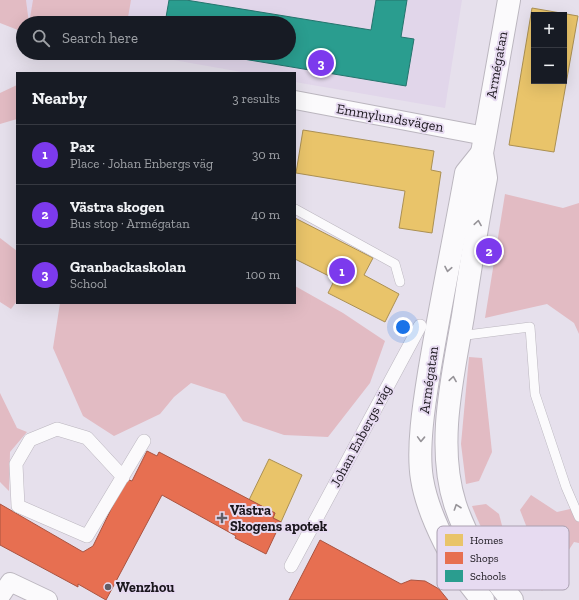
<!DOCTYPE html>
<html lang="en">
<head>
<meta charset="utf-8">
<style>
  :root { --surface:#171b24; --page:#242831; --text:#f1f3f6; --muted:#9ea1a6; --line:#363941; --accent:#7c3aed }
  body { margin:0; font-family:"Zilla Slab",serif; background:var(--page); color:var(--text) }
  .controls { position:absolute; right:12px; top:12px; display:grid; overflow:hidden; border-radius:0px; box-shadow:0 4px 16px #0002 }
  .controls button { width:36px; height:36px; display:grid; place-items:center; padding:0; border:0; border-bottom:1px solid var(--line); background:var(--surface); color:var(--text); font:20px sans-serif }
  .you { position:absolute; left:403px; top:327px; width:14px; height:14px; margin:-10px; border:3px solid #fff; border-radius:50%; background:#1a73e8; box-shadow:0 0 0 6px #1a73e833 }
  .badge { display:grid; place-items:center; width:26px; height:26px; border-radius:50%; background:var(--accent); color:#fff; font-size:13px; font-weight:700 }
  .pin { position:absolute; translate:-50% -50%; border:2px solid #fff; box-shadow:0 1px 4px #0006 }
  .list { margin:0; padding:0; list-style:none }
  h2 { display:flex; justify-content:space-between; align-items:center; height:52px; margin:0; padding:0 16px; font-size:17px }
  h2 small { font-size:13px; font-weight:400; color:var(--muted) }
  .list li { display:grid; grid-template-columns:26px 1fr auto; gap:12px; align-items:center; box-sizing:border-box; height:60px; padding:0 16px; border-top:1px solid var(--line) }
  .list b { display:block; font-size:15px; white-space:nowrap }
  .list p { margin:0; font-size:13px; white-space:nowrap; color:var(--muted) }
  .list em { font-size:13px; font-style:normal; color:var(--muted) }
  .icon { flex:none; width:22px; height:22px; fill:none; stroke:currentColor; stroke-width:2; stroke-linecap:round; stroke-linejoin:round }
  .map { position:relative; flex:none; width:579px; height:600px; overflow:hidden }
  .search { position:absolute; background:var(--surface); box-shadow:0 4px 16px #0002; left:16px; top:16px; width:280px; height:44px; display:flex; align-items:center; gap:10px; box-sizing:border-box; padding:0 14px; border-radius:22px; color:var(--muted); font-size:15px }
  .panel { position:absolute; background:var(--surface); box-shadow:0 4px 16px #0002; left:16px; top:72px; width:280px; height:232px; border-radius:0px }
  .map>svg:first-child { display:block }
</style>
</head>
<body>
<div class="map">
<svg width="579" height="600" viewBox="0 0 579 600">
  <rect width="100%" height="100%" fill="#e6e0ec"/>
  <polygon fill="#e1d6ea" points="26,0 462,0 445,108 295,82 295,73 247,73 134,53 289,53 289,23 29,23"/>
  <g fill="#e2bbc3">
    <polygon points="0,0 26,0 29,23 23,23 23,32 0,23"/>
    <polygon points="33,0 131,0 127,23 59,23 30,18"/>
    <polygon points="17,85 17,119 0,124 0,93"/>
    <polygon points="505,194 563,208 579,203 579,334 574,323 547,304 485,318"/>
    <polygon points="0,238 17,251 17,301 11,309 0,302"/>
    <polygon points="295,286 343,313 385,341 370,383 328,437 284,435 243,421 225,394 191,383 174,397 160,414 114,436 83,416 53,348 60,303 295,303"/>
    <polygon points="469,357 482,358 492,452 479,481 466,484 461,444"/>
    <polygon points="0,393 17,428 27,432 10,452 9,491 0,482"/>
    <polygon points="531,495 557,512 579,507 579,543 574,542 542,591 530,571 534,546 520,510"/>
    <path d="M486,504L499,514L517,583C498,559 483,535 472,506Z"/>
  </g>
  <g fill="#e9c46a" stroke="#ab9053" fill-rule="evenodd">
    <path d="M532,8L578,16L554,152L509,145ZM534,15H564V81H534Z"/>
    <polygon points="303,130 434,151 431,170 441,172 432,233 399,228 405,191 296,173"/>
    <polygon points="295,218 373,258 364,275 399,294 385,322 328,293 335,279 295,259"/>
    <polygon points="269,459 302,475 281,522 273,518 275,513 249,500"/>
  </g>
  <g fill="#e76f51" stroke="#aa5441">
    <polygon points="147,451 157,456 159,452 275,513 273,518 281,522 266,554 235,538 236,536 162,495 106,600 78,584 78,587 0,545 0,504 83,552 93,546 126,479 132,481"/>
    <polygon points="320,540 401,584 411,580 425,581 439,589 448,600 289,600"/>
  </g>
  <polygon fill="#2a9d8f" stroke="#25746d" points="169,0 186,0 371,30 376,0 407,0 401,37 414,39 406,86 207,53 289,53 289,23 165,23"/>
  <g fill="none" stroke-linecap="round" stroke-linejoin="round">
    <defs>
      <g id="service">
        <polyline points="295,209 395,264 400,282"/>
        <polyline points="459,336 530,327 535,394 566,487 579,517"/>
      </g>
      <g id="pedestrian">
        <polyline points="123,477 87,438 57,429 30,440 16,464 18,506 87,536 144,441"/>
        <polyline points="291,566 420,326"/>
      </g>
      <g id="minor">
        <polyline points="295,100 485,136"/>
        <polyline points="0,597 10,582 48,600"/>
      </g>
      <g id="tertiary">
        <path d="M509,0L482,153L486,178C477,224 470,270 463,316C453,376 436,444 455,504C467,541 487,571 512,600"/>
        <path d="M482,153L466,173C454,240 440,306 429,373C424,404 417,449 422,479C428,516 457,573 483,600"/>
      </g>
    </defs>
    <use href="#service" stroke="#bbb6bf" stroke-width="10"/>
    <use href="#pedestrian" stroke="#bbb6bf" stroke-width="14"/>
    <use href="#minor" stroke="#bbb6bf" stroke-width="20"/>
    <use href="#tertiary" stroke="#bbb6bf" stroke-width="24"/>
    <use href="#service" stroke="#fbfafc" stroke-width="9"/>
    <use href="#pedestrian" stroke="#fbfafc" stroke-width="13"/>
    <use href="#minor" stroke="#fbfafc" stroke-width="18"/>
    <use href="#tertiary" stroke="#fbfafc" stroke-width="22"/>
  </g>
  <defs><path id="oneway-chevron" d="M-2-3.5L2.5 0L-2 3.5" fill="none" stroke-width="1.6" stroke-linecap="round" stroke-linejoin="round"/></defs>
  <g stroke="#969398">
    <use href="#oneway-chevron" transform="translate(478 223) rotate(-81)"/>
    <use href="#oneway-chevron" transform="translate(448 269) rotate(101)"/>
    <use href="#oneway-chevron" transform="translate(453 379) rotate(-81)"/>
    <use href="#oneway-chevron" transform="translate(421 439) rotate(92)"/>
    <use href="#oneway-chevron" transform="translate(457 507) rotate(-109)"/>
  </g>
  <g fill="#615d65" stroke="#e7dbf1" stroke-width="1.5">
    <path d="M220 512h4v4h4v4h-4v4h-4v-4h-4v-4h4z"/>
    <circle cx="108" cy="587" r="4"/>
  </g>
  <g text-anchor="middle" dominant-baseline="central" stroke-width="4" stroke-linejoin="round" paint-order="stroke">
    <g font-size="14" fill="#1a161d" stroke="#e7dbf1">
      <text transform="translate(497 65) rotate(-80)">Armégatan</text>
      <text transform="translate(390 118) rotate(10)">Emmylundsvägen</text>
      <text transform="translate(429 380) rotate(-82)">Armégatan</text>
      <text transform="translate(361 436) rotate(-62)">Johan Enbergs väg</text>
    </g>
    <g font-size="14" font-weight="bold" fill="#1a161d" stroke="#e7dbf1" text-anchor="start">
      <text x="230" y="510">Västra<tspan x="230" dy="16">Skogens apotek</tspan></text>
      <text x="116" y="587">Wenzhou</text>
    </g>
  </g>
  <rect x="437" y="526" width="132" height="64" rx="6" fill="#e7dbf1" stroke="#aaa0b1" stroke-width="1"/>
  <rect x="445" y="534" width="18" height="12" fill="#e9c46a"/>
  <rect x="445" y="552" width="18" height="12" fill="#e76f51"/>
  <rect x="445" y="570" width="18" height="12" fill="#2a9d8f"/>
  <g font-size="11" fill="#1a161d">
    <text x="470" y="544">Homes</text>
    <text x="470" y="562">Shops</text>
    <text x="470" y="580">Schools</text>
  </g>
</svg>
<div class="controls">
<button>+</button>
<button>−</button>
</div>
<div class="you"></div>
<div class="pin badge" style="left:342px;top:271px">1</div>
<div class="pin badge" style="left:489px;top:251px">2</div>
<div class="pin badge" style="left:321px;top:63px">3</div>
<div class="search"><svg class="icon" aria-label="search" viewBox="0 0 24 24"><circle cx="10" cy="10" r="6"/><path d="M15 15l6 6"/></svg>Search here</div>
<section class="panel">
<h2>Nearby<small>3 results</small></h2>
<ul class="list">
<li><span class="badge">1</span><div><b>Pax</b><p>Place · Johan Enbergs väg</p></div><em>30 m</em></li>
<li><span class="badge">2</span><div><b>Västra skogen</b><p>Bus stop · Armégatan</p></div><em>40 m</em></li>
<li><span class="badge">3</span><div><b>Granbackaskolan</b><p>School</p></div><em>100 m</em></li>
</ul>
</section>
</div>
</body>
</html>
